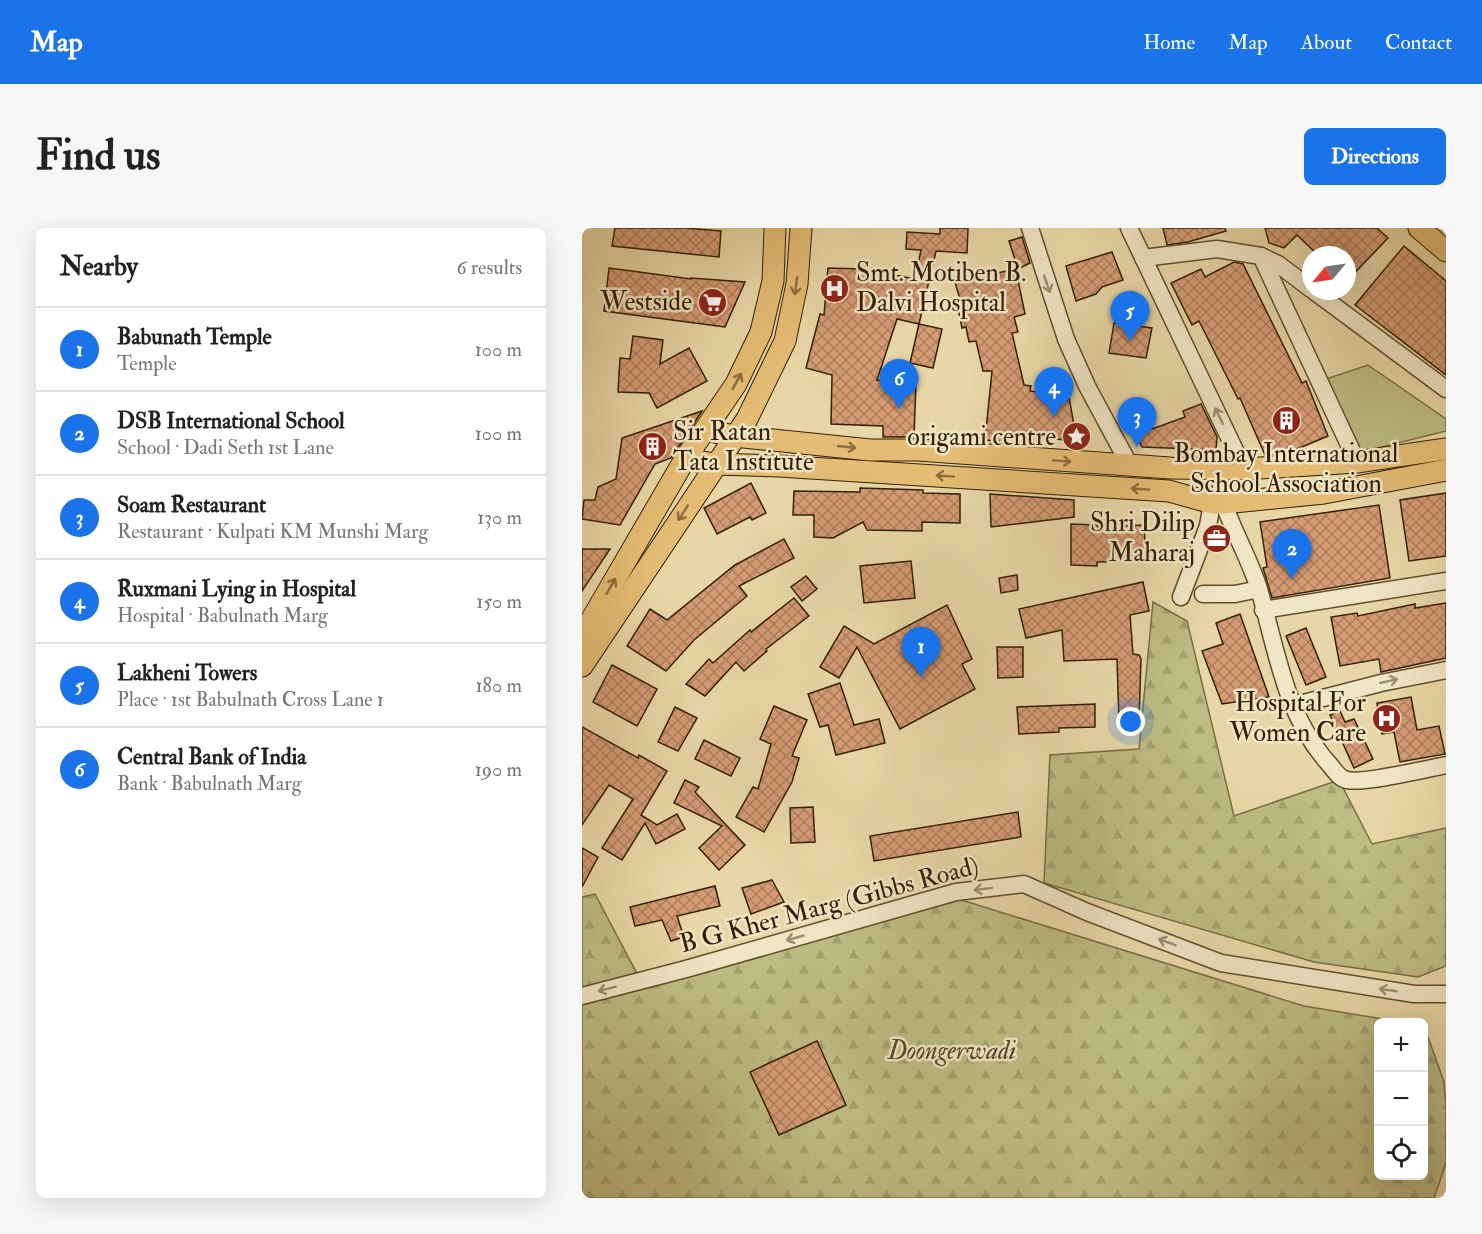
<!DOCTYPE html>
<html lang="en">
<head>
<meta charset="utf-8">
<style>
  :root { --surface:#fff; --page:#f6f6f6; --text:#222; --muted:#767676; --line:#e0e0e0; --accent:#1a73e8 }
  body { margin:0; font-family:"IM FELL Double Pica",serif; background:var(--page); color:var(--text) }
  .controls { position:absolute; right:18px; bottom:18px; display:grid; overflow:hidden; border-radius:9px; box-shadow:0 6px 24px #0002 }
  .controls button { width:54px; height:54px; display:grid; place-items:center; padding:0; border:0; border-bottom:2px solid var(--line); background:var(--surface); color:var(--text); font:30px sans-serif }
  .compass { position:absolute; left:720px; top:18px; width:54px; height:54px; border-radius:50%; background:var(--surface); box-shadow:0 6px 24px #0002; rotate:241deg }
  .you { position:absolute; left:549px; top:494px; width:21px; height:21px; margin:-15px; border:4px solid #fff; border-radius:50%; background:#1a73e8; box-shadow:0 0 0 9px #1a73e833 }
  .badge { display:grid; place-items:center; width:39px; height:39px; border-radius:50%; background:var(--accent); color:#fff; font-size:20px; font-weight:700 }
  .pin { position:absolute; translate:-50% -50px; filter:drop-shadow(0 2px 3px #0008) }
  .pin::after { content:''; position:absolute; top:32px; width:21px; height:18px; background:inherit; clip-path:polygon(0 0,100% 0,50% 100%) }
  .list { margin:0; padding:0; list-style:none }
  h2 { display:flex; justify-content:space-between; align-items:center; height:78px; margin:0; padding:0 24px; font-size:26px }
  h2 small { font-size:20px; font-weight:400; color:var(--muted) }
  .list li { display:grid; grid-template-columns:39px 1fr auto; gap:18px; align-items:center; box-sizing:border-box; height:84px; padding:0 24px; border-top:2px solid var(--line) }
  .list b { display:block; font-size:22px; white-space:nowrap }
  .list p { margin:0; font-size:20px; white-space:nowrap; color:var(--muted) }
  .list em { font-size:20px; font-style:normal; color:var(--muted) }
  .icon { flex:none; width:33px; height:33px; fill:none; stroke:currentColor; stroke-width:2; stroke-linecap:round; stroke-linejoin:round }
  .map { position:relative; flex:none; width:864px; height:970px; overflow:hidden; border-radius:9px }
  header { display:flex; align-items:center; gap:36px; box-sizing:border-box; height:84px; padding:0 30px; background:var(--accent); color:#fff }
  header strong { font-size:28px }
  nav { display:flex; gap:33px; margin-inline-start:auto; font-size:21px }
  .intro { display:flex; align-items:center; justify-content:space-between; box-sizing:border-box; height:144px; padding:0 36px }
  h1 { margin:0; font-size:42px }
  .button { padding:15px 27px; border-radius:9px; background:var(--accent); color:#fff; font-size:21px; font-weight:700 }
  main { display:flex; gap:36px; padding:0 36px }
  aside { flex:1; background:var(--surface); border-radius:9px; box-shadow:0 6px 24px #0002 }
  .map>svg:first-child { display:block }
</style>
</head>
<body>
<header>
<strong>Map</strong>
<nav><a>Home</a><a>Map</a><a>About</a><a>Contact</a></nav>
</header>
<div class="intro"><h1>Find us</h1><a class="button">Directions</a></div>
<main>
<aside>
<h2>Nearby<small>6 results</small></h2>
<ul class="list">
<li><span class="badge">1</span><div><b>Babunath Temple</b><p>Temple</p></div><em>100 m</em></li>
<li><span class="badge">2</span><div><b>DSB International School</b><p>School · Dadi Seth 1st Lane</p></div><em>100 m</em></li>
<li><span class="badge">3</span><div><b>Soam Restaurant</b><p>Restaurant · Kulpati KM Munshi Marg</p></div><em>130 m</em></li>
<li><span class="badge">4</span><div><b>Ruxmani Lying in Hospital</b><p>Hospital · Babulnath Marg</p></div><em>150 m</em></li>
<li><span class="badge">5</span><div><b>Lakheni Towers</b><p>Place · 1st Babulnath Cross Lane 1</p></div><em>180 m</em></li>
<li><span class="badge">6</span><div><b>Central Bank of India</b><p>Bank · Babulnath Marg</p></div><em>190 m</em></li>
</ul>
</aside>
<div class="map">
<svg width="864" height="970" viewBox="0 0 864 970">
  <defs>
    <pattern id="forest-firs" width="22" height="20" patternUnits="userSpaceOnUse" patternTransform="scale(1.5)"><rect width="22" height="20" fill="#bdbc82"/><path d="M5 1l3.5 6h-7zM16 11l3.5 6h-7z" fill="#a3a16f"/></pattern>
    <pattern id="building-cross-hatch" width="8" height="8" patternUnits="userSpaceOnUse" patternTransform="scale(1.5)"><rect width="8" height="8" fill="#d59b73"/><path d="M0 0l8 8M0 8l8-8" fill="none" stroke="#ad7e5c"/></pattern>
  </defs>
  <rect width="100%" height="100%" fill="#e8d7a6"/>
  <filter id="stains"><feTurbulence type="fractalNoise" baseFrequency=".00333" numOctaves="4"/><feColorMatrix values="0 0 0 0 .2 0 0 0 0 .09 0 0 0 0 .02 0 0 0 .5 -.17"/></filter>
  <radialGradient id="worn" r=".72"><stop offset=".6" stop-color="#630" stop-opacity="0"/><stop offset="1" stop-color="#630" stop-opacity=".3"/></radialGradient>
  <g fill="url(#forest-firs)" stroke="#786e43" stroke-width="1.5">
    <polygon points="571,374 605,393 652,588 757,552 790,616 864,600 864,738 836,749 732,734 462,655 468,527 557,521"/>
    <polygon points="13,666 60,755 373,670 722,778 819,794 796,794 796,948 842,948 842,798 862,854 864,877 864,935 852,970 0,970 0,669"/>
  </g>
  <polygon fill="#bdbc82" stroke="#786e43" stroke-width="1.5" points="786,137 864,191 864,203 780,224 741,152"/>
  <g fill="url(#building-cross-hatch)" stroke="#331f04" stroke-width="1.5">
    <polygon points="33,0 103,0 139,3 137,29 30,18"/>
    <polygon points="358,0 386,0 385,25 354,23 337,96 360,101 351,140 328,135 337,96 315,91 295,152 334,154 332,209 301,209 301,198 249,196 250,147 224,140 238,86 242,87 246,40 281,41 333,51 339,22 324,21 325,4 358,6"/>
    <polygon points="581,0 643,0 644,3 606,14 585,17"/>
    <polygon points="683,0 795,0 806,10 765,53 765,27 736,27 715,7 702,20 687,15"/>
    <polygon points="440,9 448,35 436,41 427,13"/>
    <polygon points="822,18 864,53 864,147 773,77"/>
    <polygon points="530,24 541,52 520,59 514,66 494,73 484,38"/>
    <polygon points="652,34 661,36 720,155 724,153 746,208 703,226 683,227 658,170 656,171 617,93 610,97 589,55 619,41 623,49"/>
    <polygon points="27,40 109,51 109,50 163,54 143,99 22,83"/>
    <polygon points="429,42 433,53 436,52 443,86 432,89 436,104 430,105 442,157 449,158 448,163 487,169 495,214 444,206 443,216 403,212 410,143 401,143 394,113 387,114 384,99 380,100 375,76 379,75 373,54"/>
    <polygon points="532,95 570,100 564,130 527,125"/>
    <polygon points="51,108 81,112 78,136 107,120 125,153 75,180 67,165 36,164 38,130 48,131"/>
    <polygon points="619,176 635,209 634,222 560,219 551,201 568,195 570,201 603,189 601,183"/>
    <polygon points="120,183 89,230 73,236 38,297 0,291 2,272 13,272 16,259 34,251 40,210"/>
    <polygon points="169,255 184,285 170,292 168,289 135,306 122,280"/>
    <polygon points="278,260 341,262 341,265 378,266 378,295 340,294 340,303 285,302 281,294 251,310 232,309 232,287 211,287 212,263 278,264"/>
    <polygon points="864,265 864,328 827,333 818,272"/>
    <polygon points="408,266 492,272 492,289 409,299"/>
    <polygon points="797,277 808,350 690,370 681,340 685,339 678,294"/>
    <polygon points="489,296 516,297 516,299 562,297 564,333 515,334 515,338 489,337"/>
    <polygon points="202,311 212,330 157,358 165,368 112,412 84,443 45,418 68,381 85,392 153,337"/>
    <polygon points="0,321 28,321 0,363"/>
    <polygon points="329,333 333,370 282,375 278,338"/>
    <polygon points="435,347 436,362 419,365 417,350"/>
    <polygon points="224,348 235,361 220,373 209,359"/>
    <polygon points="561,354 567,383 548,387 551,426 557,427 559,431 557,494 537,494 535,431 482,433 480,402 444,410 437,381"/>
    <polygon points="212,370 227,388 184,421 185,423 162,443 154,434 123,468 104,456 127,431 131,435 168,402 169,404"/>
    <polygon points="864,375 864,430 799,444 797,431 758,438 749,389 775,385 776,388 833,376 833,380"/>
    <polygon points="365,377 390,431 380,436 393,461 318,501 275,419 257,450 238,439 262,398 292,416"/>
    <polygon points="658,386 687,469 640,476 620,423 641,416 634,395"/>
    <polygon points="724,400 744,449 724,457 704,408"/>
    <polygon points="415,419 441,419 441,449 416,450"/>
    <polygon points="30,437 75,461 55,498 11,474"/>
    <polygon points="258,455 272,497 297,491 303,515 254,527 246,497 238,499 226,466"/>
    <polygon points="829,469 835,502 857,498 863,526 818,534 812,504 800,506 795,475"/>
    <polygon points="513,476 513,499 477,500 477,504 437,506 435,479"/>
    <polygon points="192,478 225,492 210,528 217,530 210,554 182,604 154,589 171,559 176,561 189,516 178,511"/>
    <polygon points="93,479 115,490 96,523 76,514"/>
    <polygon points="758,483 763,494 772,491 791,531 772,540 748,487"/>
    <polygon points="0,499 56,530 57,527 85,543 59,587 75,597 95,586 103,601 74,616 63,595 40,632 20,620 51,571 27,557 0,597"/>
    <polygon points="122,512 158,530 149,548 113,531"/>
    <polygon points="103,552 117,559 113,564 163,617 137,642 117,620 140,598 92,575"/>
    <polygon points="231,579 233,614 209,615 208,580"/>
    <polygon points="436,584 439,609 292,633 288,608"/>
    <polygon points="0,620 16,629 0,659"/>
    <polygon points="190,652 202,674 169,686 160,660"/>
    <polygon points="133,658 138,678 95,688 102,709 89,713 80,692 53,698 48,679"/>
    <polygon points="235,813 264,877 197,907 168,844"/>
  </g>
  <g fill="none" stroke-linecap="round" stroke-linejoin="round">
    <defs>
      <g id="minor">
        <polyline points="448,0 484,111 505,158 548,238"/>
        <polyline points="547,0 662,241"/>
        <polyline points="679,28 696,36 729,61"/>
        <polyline points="561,30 635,21 679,28 775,234"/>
        <polyline points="732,63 864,161"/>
        <path d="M637,240C639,252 639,265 642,276C652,305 668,332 677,361C695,423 703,488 748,537C752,542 758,551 765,552C781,556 844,541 864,537"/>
        <polyline points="621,366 653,366 677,361"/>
        <polyline points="599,369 626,298 630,275"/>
        <polyline points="681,382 864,353"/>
        <polyline points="710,478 799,455 864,442"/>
        <polyline points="0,768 104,741 374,664 442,656 505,684 639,735 832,766 864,766"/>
      </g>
      <g id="major">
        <polyline points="837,0 864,23"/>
        <polyline points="123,202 152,208 288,222 336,222 588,240 662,241 775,234 864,221"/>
        <polyline points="103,231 133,236 197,238 587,263 630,275 642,275 742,265 864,242"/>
        <polyline points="0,408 103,231 154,156 179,104 191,53 193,0"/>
        <polyline points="0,438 165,191 203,113 215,56 219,0"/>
      </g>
    </defs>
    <use href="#minor" stroke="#604d2c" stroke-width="19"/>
    <use href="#major" stroke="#331f04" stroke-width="23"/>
    <use href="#minor" stroke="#f0e5c5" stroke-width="16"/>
    <use href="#major" stroke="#e4bc73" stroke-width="21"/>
  </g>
  <defs><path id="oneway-shaft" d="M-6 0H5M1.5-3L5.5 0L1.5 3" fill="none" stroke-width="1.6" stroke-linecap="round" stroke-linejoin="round" transform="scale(1.5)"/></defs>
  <g stroke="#9b8c6e">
    <use href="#oneway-shaft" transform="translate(465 56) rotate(71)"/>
    <use href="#oneway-shaft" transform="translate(637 188) rotate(-116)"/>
    <use href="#oneway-shaft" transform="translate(807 453) rotate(-12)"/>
    <use href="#oneway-shaft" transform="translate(401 661) rotate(173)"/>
    <use href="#oneway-shaft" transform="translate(213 710) rotate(164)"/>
    <use href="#oneway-shaft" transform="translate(585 714) rotate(-159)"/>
    <use href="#oneway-shaft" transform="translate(25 761) rotate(165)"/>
    <use href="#oneway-shaft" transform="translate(806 762) rotate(-171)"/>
  </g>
  <g stroke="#8c6e3c">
    <use href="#oneway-shaft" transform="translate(214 58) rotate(98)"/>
    <use href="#oneway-shaft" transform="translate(155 153) rotate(-61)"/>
    <use href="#oneway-shaft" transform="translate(265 219) rotate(6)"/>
    <use href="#oneway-shaft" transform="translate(480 233) rotate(4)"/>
    <use href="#oneway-shaft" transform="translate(363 248) rotate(-176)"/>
    <use href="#oneway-shaft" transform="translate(558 261) rotate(-176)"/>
    <use href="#oneway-shaft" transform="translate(101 285) rotate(123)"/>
    <use href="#oneway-shaft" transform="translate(29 358) rotate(-60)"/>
  </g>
  <defs>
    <symbol id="hospital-disc" viewBox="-11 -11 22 22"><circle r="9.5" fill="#8f2418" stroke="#f0e5c5"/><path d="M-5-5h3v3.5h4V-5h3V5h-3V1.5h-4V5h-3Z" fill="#fff"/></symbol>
    <symbol id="supermarket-disc" viewBox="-11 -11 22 22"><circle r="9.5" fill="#8f2418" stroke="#f0e5c5"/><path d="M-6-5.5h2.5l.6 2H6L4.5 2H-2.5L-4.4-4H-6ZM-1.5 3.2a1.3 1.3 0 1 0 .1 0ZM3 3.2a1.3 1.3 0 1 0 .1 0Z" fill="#fff"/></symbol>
    <symbol id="building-disc" viewBox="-11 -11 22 22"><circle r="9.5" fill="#8f2418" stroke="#f0e5c5"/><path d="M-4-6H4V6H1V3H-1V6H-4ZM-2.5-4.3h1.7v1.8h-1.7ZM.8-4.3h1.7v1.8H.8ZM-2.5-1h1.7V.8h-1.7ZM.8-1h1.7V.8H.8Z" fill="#fff"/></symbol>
    <symbol id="sight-disc" viewBox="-11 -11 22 22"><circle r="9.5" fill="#8f2418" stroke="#f0e5c5"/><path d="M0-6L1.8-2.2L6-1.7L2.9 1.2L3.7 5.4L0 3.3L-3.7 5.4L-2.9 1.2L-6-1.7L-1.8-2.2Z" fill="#fff"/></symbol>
    <symbol id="office-disc" viewBox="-11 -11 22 22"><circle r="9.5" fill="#8f2418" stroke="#f0e5c5"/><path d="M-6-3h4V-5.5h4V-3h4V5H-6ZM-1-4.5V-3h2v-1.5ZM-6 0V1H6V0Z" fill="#fff"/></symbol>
  </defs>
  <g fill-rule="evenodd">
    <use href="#hospital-disc" x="236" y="44" width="33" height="33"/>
    <use href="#supermarket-disc" x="114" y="58" width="33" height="33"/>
    <use href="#building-disc" x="688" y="176" width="33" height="33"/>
    <use href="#sight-disc" x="478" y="192" width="33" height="33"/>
    <use href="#building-disc" x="54" y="202" width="33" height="33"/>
    <use href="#office-disc" x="618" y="294" width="33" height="33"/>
    <use href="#hospital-disc" x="788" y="474" width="33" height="33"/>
  </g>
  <g text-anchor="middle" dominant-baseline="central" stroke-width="5" stroke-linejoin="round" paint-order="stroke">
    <g font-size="26" fill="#331f04" stroke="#f0e5c5" text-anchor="end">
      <text x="274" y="45" text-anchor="start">Smt. Motiben B.<tspan x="274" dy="30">Dalvi Hospital</tspan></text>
      <text x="110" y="74">Westside</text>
      <text x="91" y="204" text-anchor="start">Sir Ratan<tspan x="91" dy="30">Tata Institute</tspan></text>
      <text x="474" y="209">origami centre</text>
      <text x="704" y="226" text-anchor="middle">Bombay International<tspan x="704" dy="30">School Association</tspan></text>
      <text x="613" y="295">Shri Dilip<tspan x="613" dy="30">Maharaj</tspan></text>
      <text x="784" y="475">Hospital For<tspan x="784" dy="30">Women Care</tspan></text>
    </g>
    <g font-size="26" fill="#331f04" stroke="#f0e5c5">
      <text transform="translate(247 677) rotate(-15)">B G Kher Marg (Gibbs Road)</text>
    </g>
    <g font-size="26" font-style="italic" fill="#564624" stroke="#f0e5c5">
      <text x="370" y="823">Doongerwadi</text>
    </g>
  </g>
  <rect width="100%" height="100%" filter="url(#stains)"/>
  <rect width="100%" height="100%" fill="url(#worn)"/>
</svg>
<div class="controls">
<button>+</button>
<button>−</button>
<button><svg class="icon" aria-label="locate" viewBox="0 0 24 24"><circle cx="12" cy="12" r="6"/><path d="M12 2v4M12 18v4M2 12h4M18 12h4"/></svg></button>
</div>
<svg class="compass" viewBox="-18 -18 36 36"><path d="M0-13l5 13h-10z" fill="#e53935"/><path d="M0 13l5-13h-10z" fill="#767676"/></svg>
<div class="you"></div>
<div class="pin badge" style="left:339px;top:449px">1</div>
<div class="pin badge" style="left:710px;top:351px">2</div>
<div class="pin badge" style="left:555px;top:219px">3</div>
<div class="pin badge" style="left:472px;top:189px">4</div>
<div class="pin badge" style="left:548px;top:113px">5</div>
<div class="pin badge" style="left:317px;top:181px">6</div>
</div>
</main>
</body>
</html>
